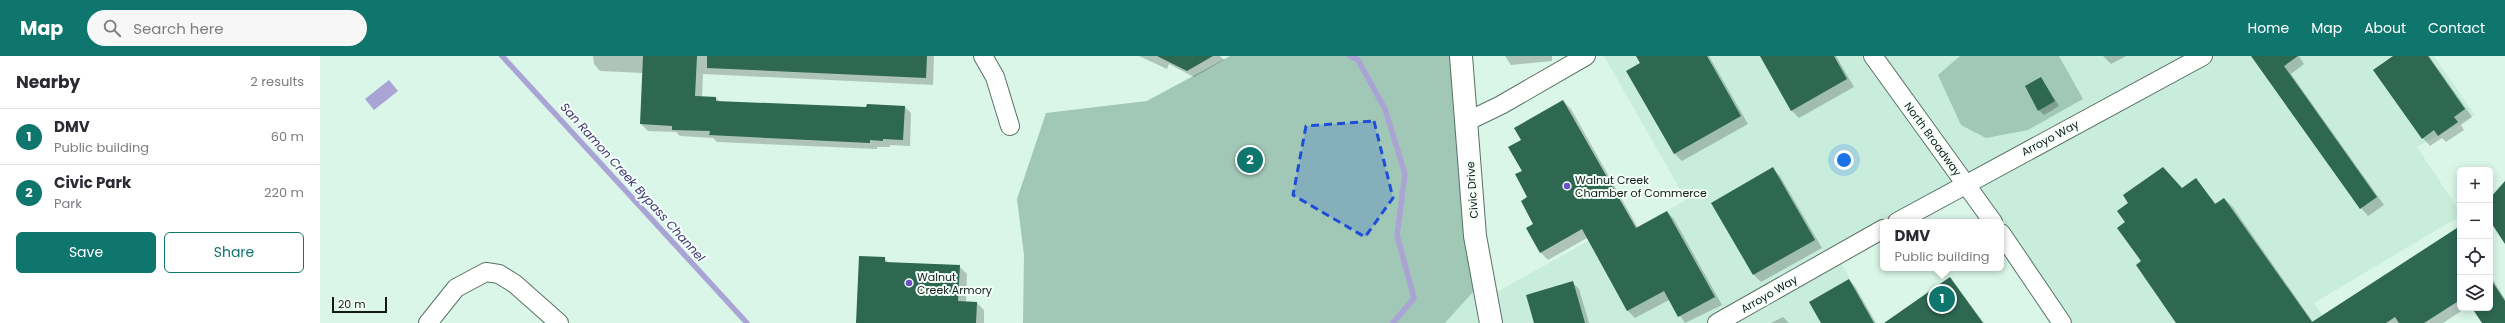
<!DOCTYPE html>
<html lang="en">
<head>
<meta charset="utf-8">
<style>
  :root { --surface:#fff; --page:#f7f7f7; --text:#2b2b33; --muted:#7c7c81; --line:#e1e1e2; --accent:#0f766e }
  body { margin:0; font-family:Poppins,sans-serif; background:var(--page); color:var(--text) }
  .controls { position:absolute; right:12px; bottom:12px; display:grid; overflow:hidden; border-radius:6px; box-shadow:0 2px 10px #0003 }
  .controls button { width:36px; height:36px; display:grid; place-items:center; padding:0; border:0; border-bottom:1px solid var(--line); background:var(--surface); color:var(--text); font:20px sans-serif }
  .scale { position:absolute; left:12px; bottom:10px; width:55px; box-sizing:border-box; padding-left:4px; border:2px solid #111b17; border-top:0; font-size:11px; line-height:14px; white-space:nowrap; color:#111b17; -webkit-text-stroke:3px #f3fef9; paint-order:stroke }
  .you { position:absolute; left:1524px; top:104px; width:14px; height:14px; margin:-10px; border:3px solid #fff; border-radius:50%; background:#1a73e8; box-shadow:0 0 0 6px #1a73e833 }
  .badge { display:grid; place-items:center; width:26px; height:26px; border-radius:50%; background:var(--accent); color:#fff; font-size:13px; font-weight:700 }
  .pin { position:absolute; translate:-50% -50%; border:2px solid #fff; box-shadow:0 1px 4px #0006 }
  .popup { position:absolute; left:1560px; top:163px; width:124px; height:52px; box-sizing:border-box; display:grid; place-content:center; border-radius:6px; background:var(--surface); filter:drop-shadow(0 1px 3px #0005); font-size:13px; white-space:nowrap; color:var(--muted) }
  .popup b { font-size:15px; color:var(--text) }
  .popup::after { content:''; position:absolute; left:50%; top:100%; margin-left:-8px; border:8px solid transparent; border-top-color:var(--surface) }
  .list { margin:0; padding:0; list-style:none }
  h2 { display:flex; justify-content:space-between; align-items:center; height:52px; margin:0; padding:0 16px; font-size:17px }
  h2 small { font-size:13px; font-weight:400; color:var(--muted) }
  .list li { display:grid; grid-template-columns:26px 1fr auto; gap:12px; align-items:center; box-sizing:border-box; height:56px; padding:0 16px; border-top:1px solid var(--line) }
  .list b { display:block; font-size:15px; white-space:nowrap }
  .list p { margin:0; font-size:13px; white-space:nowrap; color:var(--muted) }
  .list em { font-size:13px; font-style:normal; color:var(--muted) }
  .actions { display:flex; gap:8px; padding:12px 16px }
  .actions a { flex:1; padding:9px 0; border:1px solid var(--accent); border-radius:6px; text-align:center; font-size:14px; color:var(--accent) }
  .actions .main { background:var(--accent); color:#fff }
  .icon { flex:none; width:22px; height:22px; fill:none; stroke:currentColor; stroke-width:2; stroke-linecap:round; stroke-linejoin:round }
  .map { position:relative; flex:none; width:2185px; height:267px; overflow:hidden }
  header { display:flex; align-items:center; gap:24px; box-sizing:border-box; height:56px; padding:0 20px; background:var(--accent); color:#fff }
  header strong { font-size:19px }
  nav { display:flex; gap:22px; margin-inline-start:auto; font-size:14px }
  .search { width:280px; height:36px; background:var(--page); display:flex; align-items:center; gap:10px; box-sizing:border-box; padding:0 14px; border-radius:22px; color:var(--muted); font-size:15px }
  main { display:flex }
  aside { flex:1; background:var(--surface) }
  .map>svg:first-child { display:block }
</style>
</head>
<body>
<header>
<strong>Map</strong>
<div class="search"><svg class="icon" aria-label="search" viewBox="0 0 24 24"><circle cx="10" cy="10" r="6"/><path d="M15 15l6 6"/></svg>Search here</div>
<nav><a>Home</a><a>Map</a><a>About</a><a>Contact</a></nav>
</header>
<main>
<aside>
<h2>Nearby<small>2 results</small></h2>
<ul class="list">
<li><span class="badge">1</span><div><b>DMV</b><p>Public building</p></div><em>60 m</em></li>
<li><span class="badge">2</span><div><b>Civic Park</b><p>Park</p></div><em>220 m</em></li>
</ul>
<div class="actions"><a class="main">Save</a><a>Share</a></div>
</aside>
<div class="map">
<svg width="2185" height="267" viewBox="0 0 2185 267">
  <rect width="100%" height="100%" fill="#daf6e9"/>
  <polygon fill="#c9eddc" points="1284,0 2114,0 2155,59 2097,91 2140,156 2140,160 1994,247 2008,267 1728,267 1737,261 1646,129 1517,199 1554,267 1125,267 1163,225 1166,242 1297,169 1303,179 1366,144"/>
  <g fill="#a1c7b6">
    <polygon points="910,0 1141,0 1163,225 1125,267 703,267 704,199 697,143 726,57 827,45"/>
    <polygon points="1640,0 1739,0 1763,43 1708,74 1666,82 1641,69 1618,19"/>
  </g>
  <polygon fill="#aaa4d5" points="69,24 78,35 54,54 45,43"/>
  <g fill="#0003">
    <polygon points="273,0 614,0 613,29 383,18 382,41 396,42 400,46 547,52 585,51 591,57 590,90 570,89 570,91 557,91 557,93 397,86 393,82 360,80 356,76 328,75 321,68 323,17 280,15 274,8"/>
    <polygon points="819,0 900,0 904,4 874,21 849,8 847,13"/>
    <polygon points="1185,0 1232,0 1232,5 1191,9"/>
    <polygon points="1317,0 1389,0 1428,68 1362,105 1355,98 1307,15 1321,7"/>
    <polygon points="1441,0 1516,0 1534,31 1479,62 1472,55"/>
    <polygon points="1783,0 1806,0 1791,8"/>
    <polygon points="1932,0 1979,0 1984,8 1971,18 2064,149 2048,160 2041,152"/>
    <polygon points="2075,0 2109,0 2152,61 2141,69 2144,74 2126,86 2122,82 2110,90 2103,82"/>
    <polygon points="1721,22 1739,50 1724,59 1719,54"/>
    <polygon points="1243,45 1251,53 1318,172 1347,156 1354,163 1402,249 1365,267 1349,244 1315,262 1308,255 1267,182 1228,204 1220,196 1203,115 1202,85"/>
    <polygon points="1843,112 1862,133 1876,123 1896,148 1904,143 1912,150 1993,266 2140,176 2140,252 2146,252 2123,267 1857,267 1822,206 1806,166 1809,147"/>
    <polygon points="1453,113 1460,120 1502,192 1441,226 1434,219 1392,147"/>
    <polygon points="564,202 569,207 639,210 647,218 646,246 657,247 664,254 664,267 537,267"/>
    <polygon points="2170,219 2185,243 2185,267 2163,267 2154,252 2170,252"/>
    <polygon points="1630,222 1664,267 1566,267"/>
    <polygon points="1529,224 1536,232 1556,267 1502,267"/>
    <polygon points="1252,226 1259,233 1269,267 1215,267"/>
    <polygon points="1463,261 1469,267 1451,267"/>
  </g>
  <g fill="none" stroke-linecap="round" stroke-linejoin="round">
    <g stroke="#aaa4d5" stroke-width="5.5">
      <polyline points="182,0 427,267"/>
      <polyline points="1030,0 1038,4 1065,53 1085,118 1077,179 1094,242 1073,267"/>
    </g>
  </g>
  <g fill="#2e6752">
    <polygon points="323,0 377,0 375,40 396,41 396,45 546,51 547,48 585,50 583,84 563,83 563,85 550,84 550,87 389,79 390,75 352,74 352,70 320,68"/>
    <polygon points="387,0 607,0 606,22 387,12"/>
    <polygon points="837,0 893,0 867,15"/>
    <polygon points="1316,0 1387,0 1421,60 1354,98 1306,15 1320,7"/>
    <polygon points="1440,0 1514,0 1527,23 1471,55"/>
    <polygon points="1931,0 1978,0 1964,10 2057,141 2040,153"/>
    <polygon points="2073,0 2108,0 2145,53 2134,61 2138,66 2118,80 2114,74 2102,83 2053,14"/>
    <polygon points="1721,21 1735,45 1718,55 1705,30"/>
    <polygon points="1243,44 1316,172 1347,155 1395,241 1358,261 1344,235 1307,255 1262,173 1220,197 1206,172 1213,168 1201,145 1207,141 1195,118 1202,115 1188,91 1201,84 1194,72"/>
    <polygon points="1453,111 1495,184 1433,219 1391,147"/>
    <polygon points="1843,111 1862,132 1876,122 1895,148 1904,142 1992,266 2140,170 2140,244 2104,267 2079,267 2075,261 2066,267 1856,267 1816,209 1821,205 1797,172 1805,166 1797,155 1808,147 1803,139"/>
    <polygon points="2185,125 2185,188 2170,165 2170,142"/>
    <polygon points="539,200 565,201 565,206 640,209 638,245 657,246 656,267 536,267"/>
    <polygon points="1630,221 1663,267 1564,267"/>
    <polygon points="2170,222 2185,245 2185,267 2162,267 2152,252 2170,252"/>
    <polygon points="1529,223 1554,267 1501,267 1489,246"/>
    <polygon points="1253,225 1265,267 1214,267 1206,239"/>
  </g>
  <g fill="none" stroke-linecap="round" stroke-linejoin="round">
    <defs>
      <g id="minor">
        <polyline points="663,0 675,21 690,70"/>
        <polyline points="1553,0 1673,166"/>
        <polyline points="1148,65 1181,49 1266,0"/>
        <polyline points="1577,166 1883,0"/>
        <polyline points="1681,177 1742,267"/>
        <polyline points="108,267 136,232 166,216 179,218 195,228 239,267"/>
        <polyline points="1397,267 1563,173"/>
      </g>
      <polyline id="major" points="1141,0 1155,180 1171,267"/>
    </defs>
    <use href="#minor" stroke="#597267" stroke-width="20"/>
    <use href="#major" stroke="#597267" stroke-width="24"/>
    <use href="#minor" stroke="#fff" stroke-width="18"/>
    <use href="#major" stroke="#fff" stroke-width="22"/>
  </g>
  <path fill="#1d4ed8" fill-opacity="0.2" stroke="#1d4ed8" stroke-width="3" stroke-dasharray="8 5" stroke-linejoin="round" d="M1054,65L1073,142L1045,181L973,139L986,70Z"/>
  <g fill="#6c4ec7" stroke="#f3fef9" stroke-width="1.5">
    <circle cx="1247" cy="130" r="4"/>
    <circle cx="589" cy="227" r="4"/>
  </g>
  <g text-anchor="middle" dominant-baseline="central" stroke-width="4" stroke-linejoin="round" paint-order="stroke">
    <g font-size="11" fill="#111b17" stroke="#f3fef9">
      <text transform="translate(1730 82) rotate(-28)">Arroyo Way</text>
      <text transform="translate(1613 83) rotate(54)">North Broadway</text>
      <text transform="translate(1152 134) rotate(-94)">Civic Drive</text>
      <text transform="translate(1449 238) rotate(-30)">Arroyo Way</text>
    </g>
    <g font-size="11" fill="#111b17" stroke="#f3fef9" text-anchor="start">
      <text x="1255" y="124">Walnut Creek<tspan x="1255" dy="13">Chamber of Commerce</tspan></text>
      <text x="597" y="221">Walnut<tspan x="597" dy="13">Creek Armory</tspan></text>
    </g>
    <g font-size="12" font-style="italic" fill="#403370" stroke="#f3fef9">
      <text transform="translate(313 126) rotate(48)">San Ramon Creek Bypass Channel</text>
    </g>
  </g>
</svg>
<div class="controls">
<button>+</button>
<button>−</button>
<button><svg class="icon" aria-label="locate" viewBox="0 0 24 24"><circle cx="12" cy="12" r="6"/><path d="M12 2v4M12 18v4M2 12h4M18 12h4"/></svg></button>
<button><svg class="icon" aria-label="layers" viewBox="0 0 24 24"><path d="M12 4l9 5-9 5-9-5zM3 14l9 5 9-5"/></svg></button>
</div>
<div class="scale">20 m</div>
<div class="you"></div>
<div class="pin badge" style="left:1622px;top:243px">1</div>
<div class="popup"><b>DMV</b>Public building</div>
<div class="pin badge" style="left:930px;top:104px">2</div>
</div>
</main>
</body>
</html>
